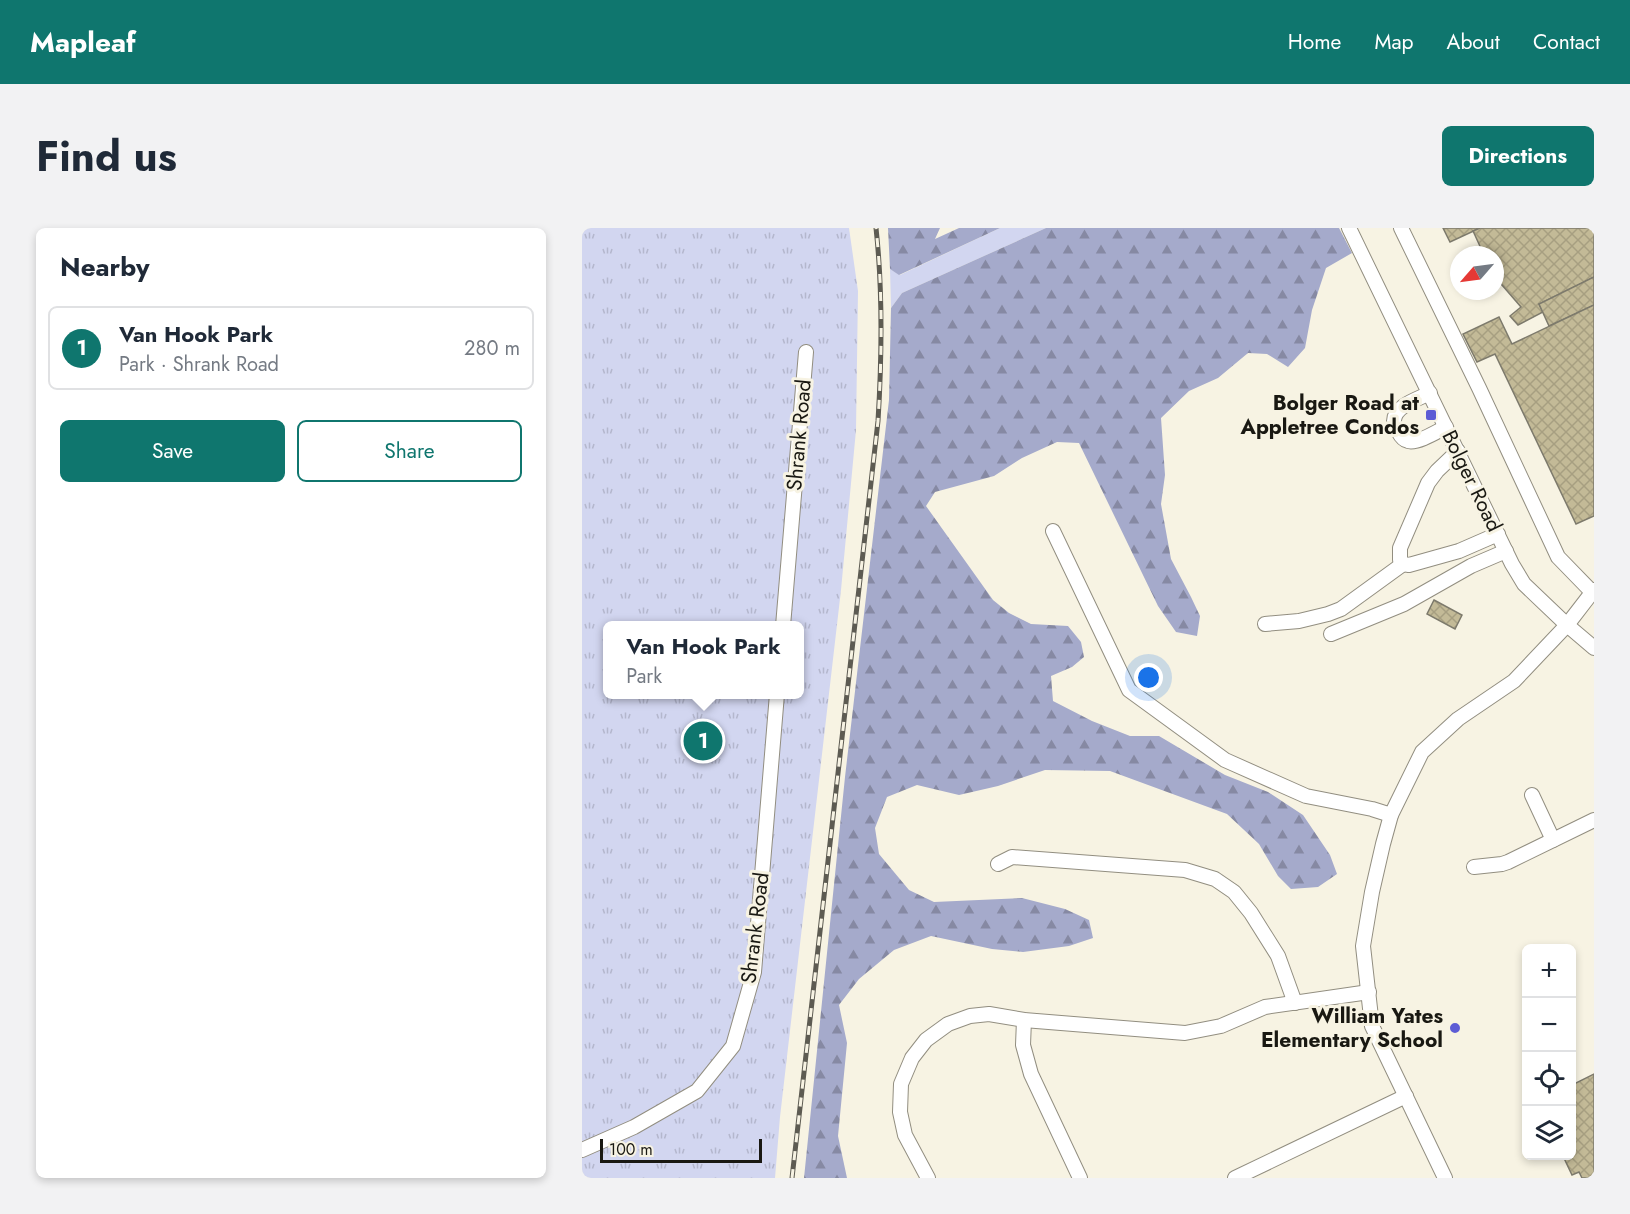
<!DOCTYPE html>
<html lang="en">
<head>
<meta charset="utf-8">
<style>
  :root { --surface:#fff; --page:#f2f2f3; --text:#1f2937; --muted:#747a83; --line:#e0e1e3; --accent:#0f766e }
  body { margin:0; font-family:Jost,sans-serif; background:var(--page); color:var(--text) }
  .controls { position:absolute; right:18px; bottom:18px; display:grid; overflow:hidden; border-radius:9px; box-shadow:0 3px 9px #0003 }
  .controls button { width:54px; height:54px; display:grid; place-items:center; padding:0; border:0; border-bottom:2px solid var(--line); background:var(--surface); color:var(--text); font:30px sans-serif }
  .compass { position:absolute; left:868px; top:18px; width:54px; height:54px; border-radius:50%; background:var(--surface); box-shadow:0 3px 9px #0003; rotate:242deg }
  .scale { position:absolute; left:18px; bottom:15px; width:162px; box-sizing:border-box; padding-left:6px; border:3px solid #191812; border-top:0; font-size:16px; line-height:21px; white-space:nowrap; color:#191812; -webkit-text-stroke:4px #f7f3e3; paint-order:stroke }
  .you { position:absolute; left:567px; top:450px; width:21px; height:21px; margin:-15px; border:4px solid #fff; border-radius:50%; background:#1a73e8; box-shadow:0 0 0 9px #1a73e833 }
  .badge { display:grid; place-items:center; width:39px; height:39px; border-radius:50%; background:var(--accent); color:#fff; font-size:20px; font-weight:700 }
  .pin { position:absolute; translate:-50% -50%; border:3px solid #fff; box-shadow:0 2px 6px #0006 }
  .popup { position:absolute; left:21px; top:393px; width:201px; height:78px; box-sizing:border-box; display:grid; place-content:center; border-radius:9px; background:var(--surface); filter:drop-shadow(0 2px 4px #0005); font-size:20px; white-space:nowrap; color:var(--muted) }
  .popup b { font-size:22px; color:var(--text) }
  .popup::after { content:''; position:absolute; left:50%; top:100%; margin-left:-12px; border:12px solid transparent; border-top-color:var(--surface) }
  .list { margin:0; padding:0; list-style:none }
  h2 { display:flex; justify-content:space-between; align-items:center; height:78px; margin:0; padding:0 24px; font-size:26px }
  h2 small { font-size:20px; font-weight:400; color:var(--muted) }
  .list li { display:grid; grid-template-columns:39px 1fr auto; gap:18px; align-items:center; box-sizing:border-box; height:84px; margin:0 12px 12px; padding:0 12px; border:2px solid var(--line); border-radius:9px }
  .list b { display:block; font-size:22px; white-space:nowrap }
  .list p { margin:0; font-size:20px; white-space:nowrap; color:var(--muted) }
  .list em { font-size:20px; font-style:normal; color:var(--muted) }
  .actions { display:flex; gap:12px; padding:18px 24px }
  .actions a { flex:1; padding:14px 0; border:2px solid var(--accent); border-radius:9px; text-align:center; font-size:21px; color:var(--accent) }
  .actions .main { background:var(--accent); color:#fff }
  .icon { flex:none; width:33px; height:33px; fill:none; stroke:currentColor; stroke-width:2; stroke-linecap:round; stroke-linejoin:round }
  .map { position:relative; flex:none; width:1012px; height:950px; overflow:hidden; border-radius:9px }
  header { display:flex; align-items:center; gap:36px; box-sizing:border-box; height:84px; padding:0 30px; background:var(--accent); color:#fff }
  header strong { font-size:28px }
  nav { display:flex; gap:33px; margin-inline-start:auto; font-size:21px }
  .intro { display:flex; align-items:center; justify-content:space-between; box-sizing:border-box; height:144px; padding:0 36px }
  h1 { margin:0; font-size:42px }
  .button { padding:15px 27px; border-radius:9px; background:var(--accent); color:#fff; font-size:21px; font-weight:700 }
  main { display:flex; gap:36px; padding:0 36px }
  aside { flex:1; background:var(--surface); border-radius:9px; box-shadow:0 3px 9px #0003 }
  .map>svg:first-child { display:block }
</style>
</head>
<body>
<header>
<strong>Mapleaf</strong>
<nav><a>Home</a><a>Map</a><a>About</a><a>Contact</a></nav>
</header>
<div class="intro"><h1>Find us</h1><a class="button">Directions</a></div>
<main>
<aside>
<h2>Nearby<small></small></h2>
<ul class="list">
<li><span class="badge">1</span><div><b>Van Hook Park</b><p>Park · Shrank Road</p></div><em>280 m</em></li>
</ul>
<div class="actions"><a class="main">Save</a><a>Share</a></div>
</aside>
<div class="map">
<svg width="1012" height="950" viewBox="0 0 1012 950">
  <defs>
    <pattern id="forest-firs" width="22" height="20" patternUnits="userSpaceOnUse" patternTransform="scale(1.5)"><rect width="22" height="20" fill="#a5aacb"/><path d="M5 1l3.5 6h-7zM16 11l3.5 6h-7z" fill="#8689a3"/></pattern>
    <pattern id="park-tufts" width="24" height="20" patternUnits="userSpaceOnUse" patternTransform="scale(1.5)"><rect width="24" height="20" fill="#d2d6f0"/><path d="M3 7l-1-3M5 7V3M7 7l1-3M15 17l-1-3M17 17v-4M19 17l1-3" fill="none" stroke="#b4b7cd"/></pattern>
    <pattern id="building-cross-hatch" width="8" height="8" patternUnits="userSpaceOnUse" patternTransform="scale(1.5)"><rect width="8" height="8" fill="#c3ba97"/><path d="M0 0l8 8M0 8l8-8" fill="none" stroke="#a79f81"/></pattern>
  </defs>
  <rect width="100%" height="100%" fill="#f7f3e3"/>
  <polygon fill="#d2d6f0" points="418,0 464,0 320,65 309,80 308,41 318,47"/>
  <g fill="url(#forest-firs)">
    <polygon points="306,0 358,0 353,11 377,0 418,0 317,47 308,41"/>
    <polygon points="464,0 757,0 770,25 744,40 730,82 723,120 706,139 685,126 666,125 636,150 607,163 579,190 583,247 579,276 589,331 609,369 618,388 615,408 594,404 576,378 497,215 475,214 440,230 412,248 353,264 344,278 411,372 427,385 449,396 486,398 499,414 502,429 490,439 469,448 471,473 510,493 548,508 577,508 643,547 686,564 721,587 748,627 755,646 736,659 709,661 696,648 677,616 645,586 528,543 463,542 416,558 377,567 335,557 305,569 293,600 297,626 327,662 352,674 440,670 483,681 507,692 511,710 487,718 441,724 410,721 349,708 312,722 277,751 257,777 265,815 256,908 265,950 222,950 263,549 307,172 309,80 320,65"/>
  </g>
  <path fill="url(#park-tufts)" fill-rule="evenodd" d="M0,0H267L276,63L274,202L259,362L198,889L193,950H0ZM25,398H217V466H25Z"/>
  <g fill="url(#building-cross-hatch)" stroke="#7d7a6c" stroke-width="1.5">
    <polygon points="861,0 898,0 868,14"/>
    <polygon points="898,0 1012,0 1012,49 957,76 961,84 936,97 928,88 939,79 913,49 913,27 902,27 891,3"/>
    <polygon points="1012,49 1012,77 967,98 957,76"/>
    <polygon points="1012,77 1012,288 994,296 913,126 895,134 881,106 917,89 930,116"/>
    <polygon points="852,372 880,387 873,401 845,386"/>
    <polygon points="1012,846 1012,950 1000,950 997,944 990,947 981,928 990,928 990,857"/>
  </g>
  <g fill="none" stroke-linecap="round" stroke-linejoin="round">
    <defs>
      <g id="minor">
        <polyline points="767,0 930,336 942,356 985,397 1012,420"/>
        <polyline points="819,0 897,160 976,329 1010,364"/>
        <path d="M812,193C812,178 836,171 848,165"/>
        <path d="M816,203C818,207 821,212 826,213C835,216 856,203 864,199"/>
        <polyline points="876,223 855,243 846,255 818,320 818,332 821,336 827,337 877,323 916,306"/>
        <polyline points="471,303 547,462 643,532 724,568 790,581 809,587"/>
        <polyline points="683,396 717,393 746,386 759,381 821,336"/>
        <polyline points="201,398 224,124"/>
        <polyline points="749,406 822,376 889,338 924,323"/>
        <polyline points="950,567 971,612"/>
        <polyline points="416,636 430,629 603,642 633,651 652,664 669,685 696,728 713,775"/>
        <polyline points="892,639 920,636 926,634 1012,592"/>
        <polyline points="442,792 441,817 449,846 498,950"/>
        <polyline points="0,922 52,899 115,863 151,818 172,744 195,466"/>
        <polyline points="346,950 323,907 318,884 319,856 330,830 344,812 366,796 388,788 407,786 442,792 603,805 639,798 683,779 787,764"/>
        <polyline points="653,950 824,868"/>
        <polyline points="863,950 790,798 781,718 790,664 801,616 809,587 840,524 876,491 932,453 985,397 1012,362"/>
      </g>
    </defs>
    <use href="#minor" stroke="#928e80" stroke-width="16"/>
    <use href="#minor" stroke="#fff" stroke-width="14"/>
    <defs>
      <path id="rail" d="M210,950L296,193C300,128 301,64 294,0"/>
    </defs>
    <use href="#rail" stroke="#5d5b52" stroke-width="5"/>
    <use href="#rail" stroke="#f7f3e3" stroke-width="3" stroke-dasharray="9" stroke-linecap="butt"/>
  </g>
  <g fill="#5d5cd5" stroke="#f7f3e3" stroke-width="2">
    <rect x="843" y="181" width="12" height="12" rx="3"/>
    <circle cx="873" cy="800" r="6"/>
  </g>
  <g text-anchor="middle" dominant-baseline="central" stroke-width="6" stroke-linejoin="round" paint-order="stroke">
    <g font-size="21" font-weight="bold" fill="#191812" stroke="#f7f3e3" text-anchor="end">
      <text x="837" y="175">Bolger Road at<tspan x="837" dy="24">Appletree Condos</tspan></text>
      <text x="861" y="788">William Yates<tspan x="861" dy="24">Elementary School</tspan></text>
    </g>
    <g font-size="21" fill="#191812" stroke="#f7f3e3">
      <text transform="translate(217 207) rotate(-85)">Shrank Road</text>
      <text transform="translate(890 253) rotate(64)">Bolger Road</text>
      <text transform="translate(173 700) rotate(-83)">Shrank Road</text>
    </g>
  </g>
</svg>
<div class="controls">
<button>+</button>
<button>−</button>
<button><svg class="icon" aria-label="locate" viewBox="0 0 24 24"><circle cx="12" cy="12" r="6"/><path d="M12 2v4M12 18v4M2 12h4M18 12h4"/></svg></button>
<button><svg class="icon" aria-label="layers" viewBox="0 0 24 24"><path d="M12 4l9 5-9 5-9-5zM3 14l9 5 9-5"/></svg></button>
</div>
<svg class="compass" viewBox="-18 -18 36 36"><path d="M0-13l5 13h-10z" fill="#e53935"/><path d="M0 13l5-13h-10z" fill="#747a83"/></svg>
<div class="scale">100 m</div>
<div class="you"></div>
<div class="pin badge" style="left:121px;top:513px">1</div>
<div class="popup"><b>Van Hook Park</b>Park</div>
</div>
</main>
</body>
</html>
